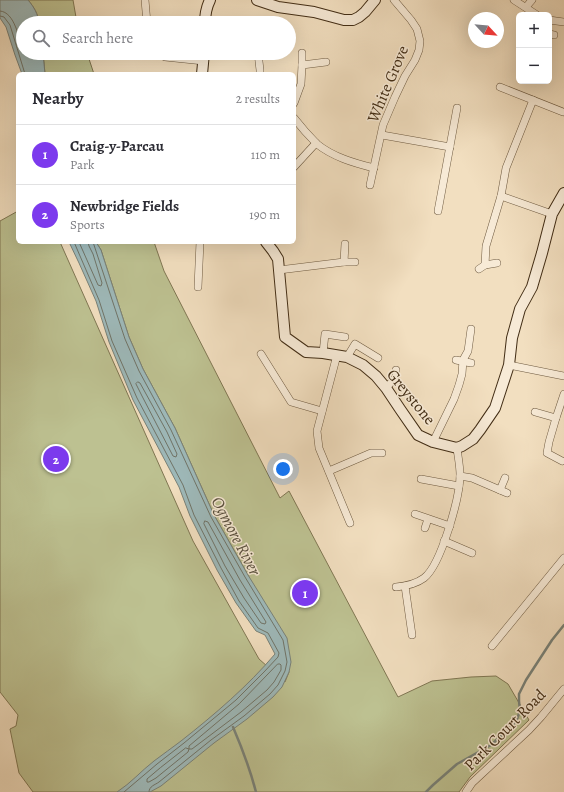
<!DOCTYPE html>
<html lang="en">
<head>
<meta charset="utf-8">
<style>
  :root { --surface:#fff; --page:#f7f7f7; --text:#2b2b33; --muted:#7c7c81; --line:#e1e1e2; --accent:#7c3aed }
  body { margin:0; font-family:Alegreya,serif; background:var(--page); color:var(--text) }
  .controls { position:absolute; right:12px; top:12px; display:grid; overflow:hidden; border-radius:6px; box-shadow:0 4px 16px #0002 }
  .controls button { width:36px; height:36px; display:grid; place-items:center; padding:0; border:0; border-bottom:1px solid var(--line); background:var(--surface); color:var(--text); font:20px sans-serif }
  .compass { position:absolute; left:468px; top:12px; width:36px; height:36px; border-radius:50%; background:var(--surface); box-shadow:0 4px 16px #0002; rotate:116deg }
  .you { position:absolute; left:283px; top:469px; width:14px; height:14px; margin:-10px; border:3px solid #fff; border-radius:50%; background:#1a73e8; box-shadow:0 0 0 6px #1a73e833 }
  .badge { display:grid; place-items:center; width:26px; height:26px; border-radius:50%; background:var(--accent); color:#fff; font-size:13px; font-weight:700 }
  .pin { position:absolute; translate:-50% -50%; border:2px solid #fff; box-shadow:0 1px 4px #0006 }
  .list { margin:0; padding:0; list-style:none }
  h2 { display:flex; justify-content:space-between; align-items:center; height:52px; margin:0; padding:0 16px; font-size:17px }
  h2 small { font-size:13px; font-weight:400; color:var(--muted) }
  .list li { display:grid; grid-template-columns:26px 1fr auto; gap:12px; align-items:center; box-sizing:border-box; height:60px; padding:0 16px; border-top:1px solid var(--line) }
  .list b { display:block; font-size:15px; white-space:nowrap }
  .list p { margin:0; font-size:13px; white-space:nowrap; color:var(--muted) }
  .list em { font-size:13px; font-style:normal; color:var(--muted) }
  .icon { flex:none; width:22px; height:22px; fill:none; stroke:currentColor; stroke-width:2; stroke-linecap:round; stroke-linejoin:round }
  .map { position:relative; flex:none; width:564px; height:792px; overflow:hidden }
  .search { position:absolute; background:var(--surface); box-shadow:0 4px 16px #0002; left:16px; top:16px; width:280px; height:44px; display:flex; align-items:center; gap:10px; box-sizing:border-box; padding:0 14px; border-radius:22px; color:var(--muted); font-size:15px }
  .panel { position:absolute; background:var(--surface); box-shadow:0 4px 16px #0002; left:16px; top:72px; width:280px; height:172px; border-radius:6px }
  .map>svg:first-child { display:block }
</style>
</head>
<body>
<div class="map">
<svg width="564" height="792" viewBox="0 0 564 792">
  <rect width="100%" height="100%" fill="#f2dfc0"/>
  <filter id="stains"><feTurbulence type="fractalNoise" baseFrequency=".005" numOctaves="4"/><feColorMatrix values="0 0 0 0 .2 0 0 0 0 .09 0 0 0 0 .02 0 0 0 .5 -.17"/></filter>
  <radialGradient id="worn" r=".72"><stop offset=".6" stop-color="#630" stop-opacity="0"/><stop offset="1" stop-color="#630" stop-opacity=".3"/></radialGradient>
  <g fill="#bdc191" stroke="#807753">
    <path d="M28,0H73L77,23H39C38,14 34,7 28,0Z"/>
    <polygon points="43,53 87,53 94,74 45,74"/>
    <polygon points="18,211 18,242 60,242 193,541 259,659 285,682 289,672 248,575 214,515 175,428 143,369 129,337 101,250 96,242 154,242 164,271 280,498 289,491 398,697 432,681 471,677 496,676 508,684 529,720 470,777 459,792 33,792 19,773 10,729 16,726 18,715 0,692 0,221"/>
  </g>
  <g fill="#9ebabb" stroke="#798279">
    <path d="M0,0H28C34,7 38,14 39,23H23V53H43L45,74H22L15,55L6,27L0,18Z"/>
    <path d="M69,242H96L101,250L129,337L143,369L175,428L214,515L248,575L287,638L291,662L289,672L282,687L273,697L247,719L214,743L161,786L150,792H117C131,783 141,771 154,761C163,754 172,748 181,741C214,715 248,686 275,654L265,635L256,631L236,603L217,570L190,516L179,487L133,400L109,342L96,301L79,263Z"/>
  </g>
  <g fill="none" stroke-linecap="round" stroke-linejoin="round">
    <g stroke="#707468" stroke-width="1">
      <path d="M0,11C15,12 19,39 23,51"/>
      <polyline points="0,16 4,17 10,25 25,74"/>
      <polyline points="74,242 99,300 112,341 137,398 183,485 194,515 221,568 239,601 258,628 268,633 279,653 278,657 264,672 236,700 184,743 157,764 124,792"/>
      <polyline points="79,242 98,285 101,286 102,283 93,254 89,246 88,242"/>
      <path d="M93,242L125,339L139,371L171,430L211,517L245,577L283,640L287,662L285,671L278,685L270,694L244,716L211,740L159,782C155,785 149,786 149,792"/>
      <polygon points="138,382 140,383 167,432 177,454 176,457 173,456 142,396 136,384"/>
      <polygon points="205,521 208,522 240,580 266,622 265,624 261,623 244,598 225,566 204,524"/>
      <polygon points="278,664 280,664 281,665 281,670 274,682 267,690 241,712 192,749 189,749 189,746 239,704"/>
      <polygon points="186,748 189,749 188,752 156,778 149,782 147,782 147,779 160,768"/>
    </g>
    <g stroke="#798279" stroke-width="2.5">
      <path d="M233,727C242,748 250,769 256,792"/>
      <polyline points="426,792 433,785 457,764 491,745 513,725 517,719 520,711 519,701 519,694 526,680 552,640 564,625"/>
    </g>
    <defs>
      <g id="street">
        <polyline points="145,0 147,23"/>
        <polyline points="514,0 537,15"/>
        <polyline points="526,7 532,0"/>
        <polyline points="549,20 564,22"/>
        <polyline points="549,34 554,35"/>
        <polyline points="158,53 165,57 204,61"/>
        <polyline points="258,53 260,70 260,74"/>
        <polyline points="302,53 302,65"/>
        <polyline points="500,87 563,112"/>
        <polyline points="294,103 301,84 302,65 326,62"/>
        <path d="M294,118C301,127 309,136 317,144C333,157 354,163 374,168"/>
        <polyline points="382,135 450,147"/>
        <polyline points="294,167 316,143"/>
        <polyline points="370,185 383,125 395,97 405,76 415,60 419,50 420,41 417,29 411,20 394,0"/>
        <polyline points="501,196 552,214"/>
        <polyline points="438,211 457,108"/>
        <polyline points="344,262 345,244"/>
        <polyline points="485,265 486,246 501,196 506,168 533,100"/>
        <polyline points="479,269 485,265 497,263"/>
        <polyline points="279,270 344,262 355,262"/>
        <polyline points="198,287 200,242"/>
        <polyline points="323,353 325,334 345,337"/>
        <polyline points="261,354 291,402 322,411"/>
        <polyline points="337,355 317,431 319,448 350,523"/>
        <polyline points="347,357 355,344 378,358"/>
        <polyline points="456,360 471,363"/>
        <polyline points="509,365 564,376"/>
        <polyline points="386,388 396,377 396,370"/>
        <polyline points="535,412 556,418 564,394"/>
        <polyline points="556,418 549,442 547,453 562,461"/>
        <polyline points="433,442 454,399 459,385 462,374 463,360 468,351 471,329"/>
        <polyline points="329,471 371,453 382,453"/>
        <polyline points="460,476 472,478 507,493"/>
        <polyline points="421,479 459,486"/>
        <polyline points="500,490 505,478"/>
        <polyline points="415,514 450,526"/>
        <polyline points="425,528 428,519"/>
        <polyline points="444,541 472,553"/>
        <polyline points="405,586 412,635"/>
        <path d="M396,587C406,586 416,584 424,578C441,565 460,497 460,475C460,466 458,457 457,448"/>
        <polyline points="492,646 564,558"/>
        <polyline points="466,792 472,783 529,730 541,717 564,689"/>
      </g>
      <g id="secondary">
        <polyline points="257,0 278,7 314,12 344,20 353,20 359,17 365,12 375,0"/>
        <path d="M205,23C205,14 206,8 210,0"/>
        <polyline points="202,74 204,53"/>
        <polyline points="266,242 273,251 278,259 285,337 306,352 323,353 347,357 363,365 376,376 386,388 400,409 418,435 433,442 457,448 462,446 473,439 480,430 495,408 509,365 512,338 520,309 532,287 542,253 552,214 564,193"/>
      </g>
    </defs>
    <use href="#street" stroke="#6e5a40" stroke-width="8"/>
    <use href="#secondary" stroke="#422d15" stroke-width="12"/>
    <use href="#street" stroke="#f7ead6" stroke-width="7"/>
    <use href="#secondary" stroke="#f7ead6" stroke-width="10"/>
  </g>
  <g text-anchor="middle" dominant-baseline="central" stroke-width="3" stroke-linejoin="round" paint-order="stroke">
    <g font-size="16" fill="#422d15" stroke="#f7ead6">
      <text transform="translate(388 84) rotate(-67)">White Grove</text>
      <text transform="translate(411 397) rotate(51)">Greystone</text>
      <text transform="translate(505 730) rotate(-45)">Park Court Road</text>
    </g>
    <g font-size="17" font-style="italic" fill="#59503e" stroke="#f7ead6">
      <text transform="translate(236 536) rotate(62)">Ogmore River</text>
    </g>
  </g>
  <rect width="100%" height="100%" filter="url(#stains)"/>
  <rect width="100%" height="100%" fill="url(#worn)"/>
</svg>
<div class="controls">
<button>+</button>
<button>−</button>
</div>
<svg class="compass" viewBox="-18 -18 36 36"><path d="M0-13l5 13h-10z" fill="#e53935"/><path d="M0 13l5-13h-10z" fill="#7c7c81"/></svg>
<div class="you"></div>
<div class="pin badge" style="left:305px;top:593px">1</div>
<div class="pin badge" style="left:56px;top:459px">2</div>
<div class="search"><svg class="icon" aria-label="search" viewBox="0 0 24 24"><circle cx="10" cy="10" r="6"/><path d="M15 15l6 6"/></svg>Search here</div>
<section class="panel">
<h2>Nearby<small>2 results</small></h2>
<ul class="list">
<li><span class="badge">1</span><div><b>Craig-y-Parcau</b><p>Park</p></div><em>110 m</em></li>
<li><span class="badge">2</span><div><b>Newbridge Fields</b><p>Sports</p></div><em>190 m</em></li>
</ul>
</section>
</div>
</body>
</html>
